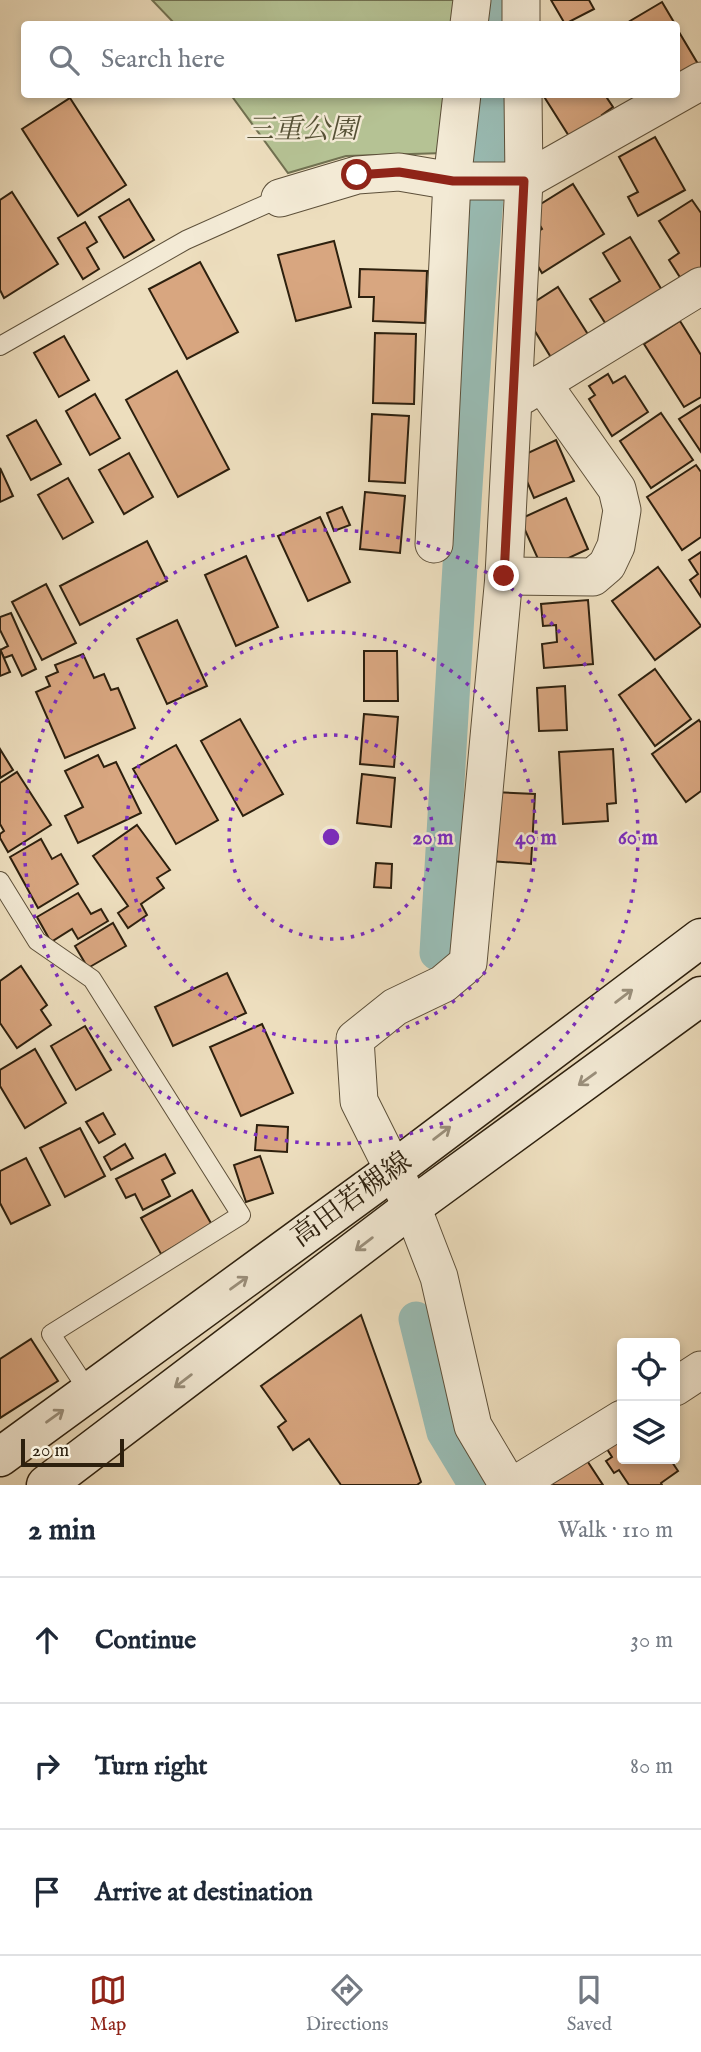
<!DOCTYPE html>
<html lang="en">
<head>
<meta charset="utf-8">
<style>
  :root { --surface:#fff; --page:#f6f6f7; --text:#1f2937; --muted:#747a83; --line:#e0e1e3; --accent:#8f2418 }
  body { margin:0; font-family:"IM FELL English","Noto Serif JP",serif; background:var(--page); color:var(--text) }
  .controls { position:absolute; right:21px; bottom:21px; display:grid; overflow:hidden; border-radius:7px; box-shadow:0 4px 10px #0003 }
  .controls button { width:63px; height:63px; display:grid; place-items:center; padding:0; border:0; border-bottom:2px solid var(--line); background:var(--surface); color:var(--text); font:35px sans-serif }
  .scale { position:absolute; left:21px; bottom:18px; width:103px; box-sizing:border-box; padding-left:7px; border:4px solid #2d200e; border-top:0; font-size:19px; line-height:24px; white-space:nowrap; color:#2d200e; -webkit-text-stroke:5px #f3ead5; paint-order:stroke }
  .stop { position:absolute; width:21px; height:21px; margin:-16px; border:5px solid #8f2418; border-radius:50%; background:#fff }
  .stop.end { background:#8f2418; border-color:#fff; box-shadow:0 2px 7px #0008 }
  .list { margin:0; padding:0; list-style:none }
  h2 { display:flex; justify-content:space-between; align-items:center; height:91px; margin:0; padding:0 28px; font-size:30px }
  h2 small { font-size:23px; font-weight:400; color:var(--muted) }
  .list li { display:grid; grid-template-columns:46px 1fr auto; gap:21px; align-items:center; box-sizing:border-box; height:126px; padding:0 28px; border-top:2px solid var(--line) }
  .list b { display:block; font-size:26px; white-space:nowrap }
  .list em { font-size:23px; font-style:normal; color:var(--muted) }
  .icon { flex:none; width:38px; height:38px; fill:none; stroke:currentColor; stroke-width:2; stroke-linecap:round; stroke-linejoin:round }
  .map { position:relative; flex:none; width:701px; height:1485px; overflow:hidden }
  .search { position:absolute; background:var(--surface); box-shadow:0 4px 10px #0003; left:21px; right:21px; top:21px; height:77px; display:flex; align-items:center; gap:18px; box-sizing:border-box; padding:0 24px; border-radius:7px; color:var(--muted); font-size:26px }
  .sheet { height:469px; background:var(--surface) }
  nav { display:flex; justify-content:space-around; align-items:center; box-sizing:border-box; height:98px; border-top:2px solid var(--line); background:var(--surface); font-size:19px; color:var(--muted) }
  nav a { display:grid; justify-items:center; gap:4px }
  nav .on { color:var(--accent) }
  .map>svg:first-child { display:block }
</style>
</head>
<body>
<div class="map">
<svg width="701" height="1485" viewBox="0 0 701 1485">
  <rect width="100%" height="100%" fill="#eddebe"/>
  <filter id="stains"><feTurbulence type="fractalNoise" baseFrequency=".00286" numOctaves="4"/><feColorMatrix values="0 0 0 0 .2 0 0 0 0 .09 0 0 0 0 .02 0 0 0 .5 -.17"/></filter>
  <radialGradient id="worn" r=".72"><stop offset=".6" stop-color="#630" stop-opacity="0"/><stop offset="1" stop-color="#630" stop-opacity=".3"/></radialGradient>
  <g fill="#b5c294" stroke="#717151" stroke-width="2">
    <polygon points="152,0 458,0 456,24 175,24"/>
    <polygon points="231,95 449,95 444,153 346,156 288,173"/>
  </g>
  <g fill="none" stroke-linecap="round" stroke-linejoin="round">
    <g stroke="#99bcb4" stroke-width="35">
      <polyline points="499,0 502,14 501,24"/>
      <path d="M437,953C454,667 469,380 495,94"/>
      <polyline points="416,1319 444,1432 476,1485"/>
    </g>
  </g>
  <g fill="#d8a680" stroke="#2d200e" stroke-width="2">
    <polygon points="551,0 589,0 594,9 565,24"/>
    <polygon points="662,2 675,24 625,24"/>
    <polygon points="676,27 698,64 676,77"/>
    <polygon points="613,94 607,98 613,107 602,115 607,122 574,144 543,95"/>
    <polygon points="70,98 126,185 78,216 22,129"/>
    <polygon points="655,137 685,190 638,216 628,197 638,192 619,157"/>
    <polygon points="573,184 604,234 542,273 523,241 542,229 531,210"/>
    <polygon points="12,192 58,264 4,298 0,290 0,200"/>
    <polygon points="129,199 154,240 124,258 99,217"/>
    <polygon points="692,200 701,213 701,270 683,282 669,260 679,253 659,221"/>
    <polygon points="85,222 97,242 87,248 99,269 83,279 58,238"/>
    <polygon points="630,237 663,292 607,326 590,299 620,281 603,253"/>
    <polygon points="334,241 351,307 296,321 278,255"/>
    <polygon points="200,262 238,332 187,359 149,289"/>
    <polygon points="360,269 427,271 425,323 373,321 374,297 359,297"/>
    <polygon points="558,287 589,336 552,359 522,310"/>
    <polygon points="680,321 701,355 701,397 684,407 644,344"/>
    <polygon points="375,333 416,334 414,404 373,403"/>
    <polygon points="64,336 89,380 59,397 34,353"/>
    <polygon points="177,371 229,469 178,497 126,400"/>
    <polygon points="608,374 613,383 625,376 648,412 612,436 589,399 595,395 589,386"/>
    <polygon points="95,394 120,438 90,455 66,411"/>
    <polygon points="701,405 701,452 679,419"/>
    <polygon points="661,413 693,460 651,488 620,441"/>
    <polygon points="372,414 409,416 405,483 369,481"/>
    <polygon points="36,420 61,464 31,480 7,436"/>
    <polygon points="556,440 574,481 534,498 517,458"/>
    <polygon points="129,453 153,497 124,514 99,470"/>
    <polygon points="696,465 701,472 701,537 682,550 647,497"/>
    <polygon points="0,468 13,496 0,502"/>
    <polygon points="68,478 93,522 63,539 38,495"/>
    <polygon points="365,492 405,496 400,553 360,549"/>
    <polygon points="566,498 588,549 543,570 520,519"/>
    <polygon points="342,507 350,525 334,531 327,513"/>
    <polygon points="320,517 350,582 308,601 278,536"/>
    <polygon points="147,541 167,581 80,625 60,586"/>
    <polygon points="701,552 701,597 690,580 698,574 689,560"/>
    <polygon points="246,556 278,627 236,646 205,575"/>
    <polygon points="658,567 701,626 655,660 612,601"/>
    <polygon points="46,584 76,643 42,660 12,602"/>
    <polygon points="588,600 593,664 544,668 542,644 557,642 556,625 543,626 541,604"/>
    <polygon points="11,613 36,669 22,676 12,655 4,658 0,650 8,646 0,630 0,617"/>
    <polygon points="177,620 207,686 167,704 137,639"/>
    <polygon points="0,649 10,672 0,676"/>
    <polygon points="364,651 397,651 398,701 364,701"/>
    <polygon points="83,654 94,678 104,674 111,690 118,688 135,728 65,758 36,692 50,686 46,677 58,672 55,665"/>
    <polygon points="655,669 691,719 655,746 619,695"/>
    <polygon points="565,686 567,730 539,731 537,688"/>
    <polygon points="364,714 398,717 394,767 360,764"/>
    <polygon points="240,719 283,794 243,816 201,741"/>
    <polygon points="699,720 701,723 701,791 686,802 652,754"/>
    <polygon points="176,745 218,820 176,844 133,769"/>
    <polygon points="0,749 13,770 0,778"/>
    <polygon points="613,749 616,803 607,804 608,821 563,824 559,752"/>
    <polygon points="98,755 104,767 116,762 141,813 78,843 65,816 83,807 65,771"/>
    <polygon points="17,772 51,825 8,852 0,838 0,834 4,831 0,824 0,783"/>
    <polygon points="362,774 395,778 391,827 357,823"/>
    <polygon points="493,792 535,794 531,864 489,861"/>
    <polygon points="137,825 170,870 157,878 164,888 141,904 147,915 128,928 118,913 128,906 93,856"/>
    <polygon points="41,839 52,859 61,854 78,884 38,908 10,857"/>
    <polygon points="376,863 392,864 391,888 374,887"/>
    <polygon points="78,893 91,914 101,909 108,921 78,939 72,929 51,942 37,917"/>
    <polygon points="113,923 126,946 88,968 75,946"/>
    <polygon points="21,966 47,1005 41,1010 51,1025 17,1048 0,1023 0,981"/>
    <polygon points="227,973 246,1013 173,1046 155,1007"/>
    <polygon points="262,1024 293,1093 241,1116 210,1047"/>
    <polygon points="85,1026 111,1070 76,1090 51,1046"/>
    <polygon points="35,1049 66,1103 25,1128 0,1086 0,1070"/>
    <polygon points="103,1113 115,1134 99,1143 86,1122"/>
    <polygon points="257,1125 288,1127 287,1152 255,1150"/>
    <polygon points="80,1128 105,1176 65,1197 40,1148"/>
    <polygon points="125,1144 133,1158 111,1170 104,1157"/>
    <polygon points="165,1154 175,1173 162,1180 170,1196 143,1210 135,1194 126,1198 116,1179"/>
    <polygon points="260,1156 273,1193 246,1202 234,1165"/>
    <polygon points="26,1158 50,1205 11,1224 0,1203 0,1171"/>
    <polygon points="192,1190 212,1225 161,1254 141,1218"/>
    <polygon points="361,1315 421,1482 417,1485 341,1485 309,1439 293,1450 278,1427 286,1421 261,1386"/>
    <polygon points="31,1339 58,1381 0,1418 0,1359"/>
    <polygon points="622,1438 622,1459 670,1459 678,1471 661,1483 662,1485 629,1485 619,1470 614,1473 606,1461 612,1457 607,1449"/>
    <polygon points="584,1456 603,1485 549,1485"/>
  </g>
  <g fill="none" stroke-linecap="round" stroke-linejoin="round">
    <defs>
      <g id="lane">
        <polyline points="0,346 186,240 280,198"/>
        <polyline points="0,881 37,941 92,979 241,1215 51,1334 89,1392"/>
      </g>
      <g id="street">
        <polyline points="521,0 521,24"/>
        <polyline points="469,24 472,0"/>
        <polyline points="280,198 357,175 399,172 452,181 524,181 701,81"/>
        <polyline points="523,395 701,286"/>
        <polyline points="434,544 452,181 462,94"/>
        <polyline points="504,576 593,577 607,565 616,546 622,510 617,489 542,383"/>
        <polyline points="675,1387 701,1370"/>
        <polyline points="508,1485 473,1426 439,1277 412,1207 359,1101 355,1039 395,1007 443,984 468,963 504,576 524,181 523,94"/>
        <polyline points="515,1485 622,1419"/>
      </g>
      <g id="secondary">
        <polyline points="0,1457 392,1171 701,938"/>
        <polyline points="46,1485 412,1207 701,996"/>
      </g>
    </defs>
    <use href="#lane" stroke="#5d503a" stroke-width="20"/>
    <use href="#street" stroke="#5d503a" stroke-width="39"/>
    <use href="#secondary" stroke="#2d200e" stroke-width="41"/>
    <use href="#lane" stroke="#f3ead5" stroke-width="18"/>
    <use href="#street" stroke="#f3ead5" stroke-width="37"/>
    <use href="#secondary" stroke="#f3ead5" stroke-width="38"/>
  </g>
  <defs><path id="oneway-shaft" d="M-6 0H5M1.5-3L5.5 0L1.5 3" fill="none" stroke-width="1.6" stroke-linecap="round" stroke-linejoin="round" transform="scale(1.75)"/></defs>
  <g stroke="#9a8f7b">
    <use href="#oneway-shaft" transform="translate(624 996) rotate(-37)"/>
    <use href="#oneway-shaft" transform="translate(587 1079) rotate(144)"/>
    <use href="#oneway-shaft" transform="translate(442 1133) rotate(-37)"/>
    <use href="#oneway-shaft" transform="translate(364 1244) rotate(143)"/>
    <use href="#oneway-shaft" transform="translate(239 1283) rotate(-36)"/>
    <use href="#oneway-shaft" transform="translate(183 1381) rotate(143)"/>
    <use href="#oneway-shaft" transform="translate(55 1416) rotate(-36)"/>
  </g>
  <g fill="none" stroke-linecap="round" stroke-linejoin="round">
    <polyline stroke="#8f2418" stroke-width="9" points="357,175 399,172 453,181 524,181 504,576"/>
  </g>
  <g fill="none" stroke="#7b2cbf" stroke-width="3.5" stroke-dasharray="3.5 7">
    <circle cx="331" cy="837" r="102"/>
    <circle cx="331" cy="837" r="205"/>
    <circle cx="331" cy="837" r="307"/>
  </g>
  <g text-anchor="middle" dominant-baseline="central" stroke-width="5" stroke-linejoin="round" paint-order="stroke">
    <g font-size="28" font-style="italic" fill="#565136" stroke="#f3ead5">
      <text x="302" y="130">三重公園</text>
    </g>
    <g font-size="28" fill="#2d200e" stroke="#f3ead5">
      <text transform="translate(352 1200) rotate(-36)">高田若槻線</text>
    </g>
  </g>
  <circle cx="331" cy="837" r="10" fill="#7b2cbf" stroke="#f3ead5" stroke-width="3.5"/>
  <g font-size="21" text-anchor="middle" font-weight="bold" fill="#7b2cbf" stroke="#f3ead5" stroke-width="5" stroke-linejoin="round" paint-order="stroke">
    <text x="433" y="844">20 m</text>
    <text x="536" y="844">40 m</text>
    <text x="638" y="844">60 m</text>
  </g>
  <rect width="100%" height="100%" filter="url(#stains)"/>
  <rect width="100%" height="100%" fill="url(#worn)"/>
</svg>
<div class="controls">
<button><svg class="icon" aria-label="locate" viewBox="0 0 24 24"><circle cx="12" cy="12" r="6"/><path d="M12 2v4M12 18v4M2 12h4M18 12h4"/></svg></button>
<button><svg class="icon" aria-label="layers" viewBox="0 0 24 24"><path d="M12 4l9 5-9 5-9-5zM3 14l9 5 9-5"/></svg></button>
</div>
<div class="scale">20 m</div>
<div class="stop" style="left:357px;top:175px"></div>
<div class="stop end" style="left:504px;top:576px"></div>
<div class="search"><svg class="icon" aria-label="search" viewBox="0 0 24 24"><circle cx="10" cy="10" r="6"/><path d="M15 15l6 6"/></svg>Search here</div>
</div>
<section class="sheet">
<h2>2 min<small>Walk · 110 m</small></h2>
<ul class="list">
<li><svg class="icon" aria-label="ahead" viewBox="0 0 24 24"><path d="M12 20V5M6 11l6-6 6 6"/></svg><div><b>Continue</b></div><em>30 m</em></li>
<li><svg class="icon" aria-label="right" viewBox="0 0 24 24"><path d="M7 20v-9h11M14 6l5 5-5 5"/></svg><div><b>Turn right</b></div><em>80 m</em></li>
<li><svg class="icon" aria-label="arrive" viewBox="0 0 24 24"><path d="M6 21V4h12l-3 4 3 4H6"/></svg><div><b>Arrive at destination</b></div></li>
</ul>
</section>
<nav>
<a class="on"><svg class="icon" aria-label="map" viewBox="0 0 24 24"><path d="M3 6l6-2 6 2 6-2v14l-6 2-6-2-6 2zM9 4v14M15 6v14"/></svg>Map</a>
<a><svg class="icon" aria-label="directions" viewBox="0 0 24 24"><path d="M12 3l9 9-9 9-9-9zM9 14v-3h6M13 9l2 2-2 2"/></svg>Directions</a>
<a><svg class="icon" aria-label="saved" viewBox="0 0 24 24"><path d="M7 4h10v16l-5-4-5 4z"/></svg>Saved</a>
</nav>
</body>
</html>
